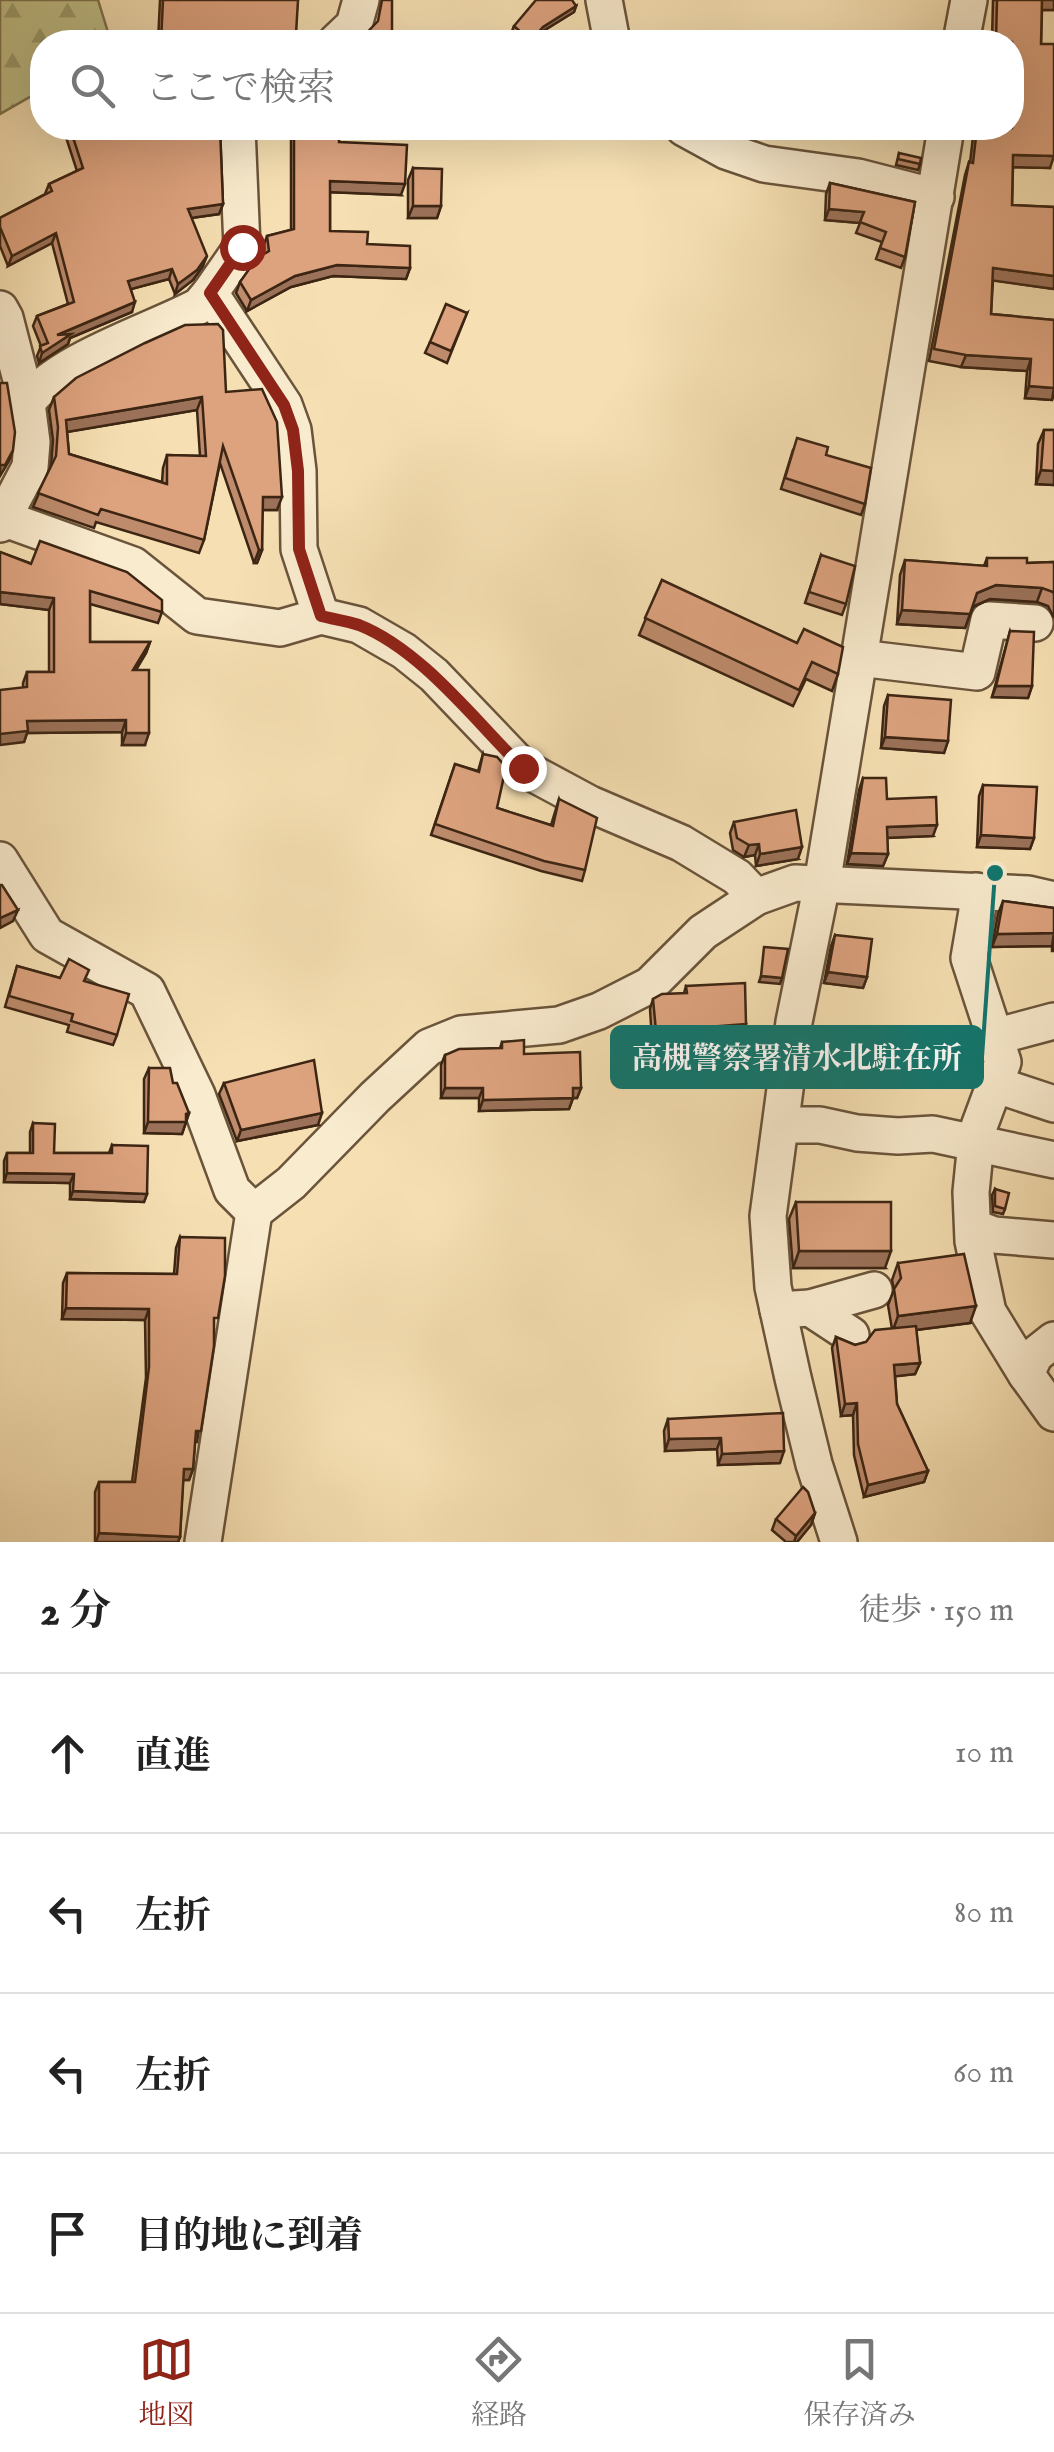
<!DOCTYPE html>
<html lang="ja">
<head>
<meta charset="utf-8">
<style>
  :root { --surface:#fff; --page:#f6f6f6; --text:#222; --muted:#767676; --line:#e0e0e0; --accent:#8f2418 }
  body { margin:0; font-family:"IM FELL English","Noto Serif JP",serif; background:var(--page); color:var(--text) }
  .stop { position:absolute; width:30px; height:30px; margin:-22px; border:8px solid #8f2418; border-radius:50%; background:#fff }
  .stop.end { background:#8f2418; border-color:#fff; box-shadow:0 2px 10px #0008 }
  .list { margin:0; padding:0; list-style:none }
  h2 { display:flex; justify-content:space-between; align-items:center; height:130px; margin:0; padding:0 40px; font-size:42px }
  h2 small { font-size:32px; font-weight:400; color:var(--muted) }
  .list li { display:grid; grid-template-columns:65px 1fr auto; gap:30px; align-items:center; box-sizing:border-box; height:160px; padding:0 40px; border-top:2px solid var(--line) }
  .list b { display:block; font-size:38px; white-space:nowrap }
  .list em { font-size:32px; font-style:normal; color:var(--muted) }
  .icon { flex:none; width:55px; height:55px; fill:none; stroke:currentColor; stroke-width:2; stroke-linecap:round; stroke-linejoin:round }
  .map { position:relative; flex:none; width:1054px; height:1542px; overflow:hidden }
  .search { position:absolute; background:var(--surface); box-shadow:0 10px 40px #0002; left:30px; right:30px; top:30px; height:110px; display:flex; align-items:center; gap:25px; box-sizing:border-box; padding:0 35px; border-radius:40px; color:var(--muted); font-size:38px }
  .sheet { height:770px; background:var(--surface) }
  nav { display:flex; justify-content:space-around; align-items:center; box-sizing:border-box; height:140px; border-top:2px solid var(--line); background:var(--surface); font-size:28px; color:var(--muted) }
  nav a { display:grid; justify-items:center; gap:5px }
  nav .on { color:var(--accent) }
  .map>svg:first-child { display:block }
</style>
</head>
<body>
<div class="map">
<svg width="1054" height="1542" viewBox="0 0 1054 1542">
  <defs>
    <pattern id="forest-firs" width="22" height="20" patternUnits="userSpaceOnUse" patternTransform="scale(2.5)"><rect width="22" height="20" fill="#c1c189"/><path d="M5 1l3.5 6h-7zM16 11l3.5 6h-7z" fill="#9e9d6f"/></pattern>
  </defs>
  <rect width="100%" height="100%" fill="#f6e0b3"/>
  <filter id="stains"><feTurbulence type="fractalNoise" baseFrequency=".002" numOctaves="4"/><feColorMatrix values="0 0 0 0 .2 0 0 0 0 .09 0 0 0 0 .02 0 0 0 .5 -.17"/></filter>
  <radialGradient id="worn" r=".72"><stop offset=".6" stop-color="#630" stop-opacity="0"/><stop offset="1" stop-color="#630" stop-opacity=".3"/></radialGradient>
  <polygon fill="url(#forest-firs)" stroke="#7e734e" stroke-width="2.5" points="0,0 98,0 111,42 42,42 42,90 0,114"/>
  <g fill="none" stroke-linecap="round" stroke-linejoin="round">
    <defs>
      <g id="street">
        <polyline points="604,0 612,42"/>
        <polyline points="336,42 354,25 361,0"/>
        <polyline points="961,42 969,0"/>
        <polyline points="237,128 242,247 210,293 284,405 293,430 298,471 299,549 321,616"/>
        <polyline points="684,128 726,151 764,164 858,177 936,197"/>
        <polyline points="0,309 5,318 27,403 32,442 30,467 0,524"/>
        <path d="M27,403C56,361 152,331 199,306L210,293"/>
        <polyline points="5,519 133,565 197,616 280,628 321,616 359,625 404,651 434,675 523,768 590,804 681,843 737,877 756,897"/>
        <polyline points="859,658 977,672 989,620 1035,623"/>
        <polyline points="0,860 47,935 147,991 197,1095 232,1190 254,1212"/>
        <polyline points="976,891 977,911 969,958 1003,1062 977,1132 971,1192 973,1241 988,1312 1026,1374 1035,1355 1054,1340"/>
        <polyline points="994,1037 1054,1021"/>
        <polyline points="994,1084 1054,1104"/>
        <polyline points="782,1125 820,1125 857,1133 898,1136 933,1134 1054,1160"/>
        <polyline points="973,1227 994,1235 1054,1240"/>
        <polyline points="810,1308 851,1335"/>
        <polyline points="778,1310 810,1308 874,1290"/>
        <polyline points="1026,1374 1054,1413"/>
        <polyline points="203,1542 254,1212 291,1183 375,1097 429,1047 461,1034 559,1025 599,1011 650,985 703,932 756,897 795,883 1028,894 1054,900"/>
        <polyline points="839,1542 814,1464 793,1378 773,1287 768,1216 794,1022 822,884 946,128"/>
      </g>
    </defs>
    <use href="#street" stroke="#6a543b" stroke-width="40"/>
    <use href="#street" stroke="#f9ebce" stroke-width="35"/>
  </g>
  <g fill="#be8c6d" stroke="#3c2513" stroke-width="2.5" fill-rule="evenodd">
    <polygon points="160,0 298,0 293,42 158,42"/>
    <polygon points="993,0 1054,0 1054,10 1042,10 1041,44 1050,168 1013,167 1012,205 1054,207 1054,289 993,280 991,314 1054,320 1054,395 1052,400 1025,398 1027,371 961,367 929,361 965,175 969,162 970,163 974,128 1012,128 992,40"/>
    <polygon points="576,6 574,12 540,33 532,42 524,42 512,31 514,26"/>
    <polygon points="63,128 220,128 223,204 219,214 191,218 203,266 193,280 175,294 169,279 131,289 132,312 70,338 68,344 39,363 37,356 41,346 33,326 37,316 68,304 52,243 8,266 0,246 0,218 45,194 49,184 77,171"/>
    <polygon points="257,128 339,128 339,142 401,195 330,192 330,231 367,244 410,268 406,279 333,276 291,287 247,311 236,293 240,282 264,254 263,247 267,236 291,230 291,137 259,137"/>
    <polygon points="734,128 760,128 753,138 733,130"/>
    <polygon points="899,153 920,164 918,170 896,165"/>
    <polygon points="413,168 441,206 437,218 408,218 408,180"/>
    <polygon points="830,183 915,202 905,257 901,268 876,259 882,242 856,233 860,223 825,220 826,194"/>
    <polygon points="467,313 447,363 425,353 430,342"/>
    <path d="M226,392L277,510H262V550L257,563H254L220,463L204,540L199,553L96,522L94,528L33,507L51,466L53,440L49,410L54,397ZM197,410L200,456L167,455L163,468L162,482L69,454L67,432Z"/>
    <polygon points="1044,430 1054,430 1054,485 1036,484 1038,444"/>
    <polygon points="793,450 826,455 865,504 861,515 781,489"/>
    <polygon points="0,552 162,612 158,623 90,604 90,642 150,642 146,653 136,670 145,745 122,745 122,732 27,733 24,742 23,683 27,672 49,672 49,610 0,604"/>
    <polygon points="821,555 846,604 842,615 805,603"/>
    <polygon points="987,558 1027,563 1054,562 1054,618 1048,606 1037,602 990,599 973,607 965,628 897,624 900,575 905,560 984,566"/>
    <polygon points="662,580 838,674 832,691 806,679 793,706 639,635"/>
    <polygon points="1010,631 1032,686 1028,698 992,697"/>
    <polygon points="888,695 948,741 944,753 881,748 884,706"/>
    <polygon points="483,754 497,808 551,825 559,799 585,870 582,881 541,871 431,835 455,764 478,771"/>
    <polygon points="863,778 887,799 933,836 887,838 888,854 883,866 847,864 859,790"/>
    <polygon points="983,785 1034,838 1030,849 977,847 979,796"/>
    <polygon points="734,822 798,859 756,866 755,855 744,857 733,850 730,833"/>
    <polygon points="1003,901 1054,908 1054,951 1052,951 1052,946 992,947 998,914"/>
    <polygon points="835,935 867,977 863,988 824,983 831,946"/>
    <polygon points="17,966 60,978 85,981 117,1035 113,1045 67,1032 69,1025 5,1007"/>
    <polygon points="686,986 746,1024 743,1034 652,1041 650,1009 653,999 684,993"/>
    <polygon points="502,1042 581,1088 577,1098 573,1098 569,1109 479,1111 479,1098 441,1098 441,1065 445,1055 500,1048"/>
    <polygon points="149,1068 189,1113 182,1134 144,1133 144,1079"/>
    <polygon points="224,1083 318,1125 237,1141 219,1094"/>
    <polygon points="33,1123 54,1153 109,1153 112,1145 147,1194 144,1202 70,1199 70,1183 4,1182 4,1161 7,1153 30,1153 30,1132"/>
    <polygon points="995,1189 1005,1209 1003,1214 993,1212 992,1195"/>
    <polygon points="796,1202 885,1268 793,1268 789,1219"/>
    <polygon points="180,1237 214,1329 197,1442 195,1442 193,1469 189,1480 183,1480 180,1537 178,1542 95,1542 95,1492 99,1482 132,1482 146,1378 145,1320 62,1319 63,1283 67,1273 174,1274 176,1248"/>
    <polygon points="898,1263 970,1323 916,1330 920,1363 915,1374 895,1376 897,1404 928,1471 924,1482 864,1497 854,1455 853,1415 841,1416 832,1348 836,1337 855,1345 866,1342 892,1329 888,1305 894,1290 892,1280"/>
    <polygon points="668,1419 780,1463 718,1465 717,1449 665,1451 664,1431"/>
    <polygon points="815,1513 811,1525 797,1542 786,1542 772,1530 776,1519"/>
  </g>
  <g fill="#9b7259" stroke="#3c2513" stroke-width="2.5">
    <polygon points="1042,0 1054,0 1054,10 1038,10"/>
    <polygon points="576,6 574,12 540,33 532,42 530,42 543,27"/>
    <polygon points="241,32 296,34 293,42 237,42"/>
    <polygon points="262,128 294,128 291,137 259,137"/>
    <polygon points="1013,155 1054,156 1050,168 1009,167"/>
    <polygon points="330,181 405,184 401,195 326,192"/>
    <polygon points="223,204 219,214 184,219 188,209"/>
    <polygon points="413,206 441,206 437,218 408,218"/>
    <polygon points="829,209 864,212 860,223 825,220"/>
    <polygon points="56,233 52,243 8,266 12,256"/>
    <polygon points="207,256 203,266 193,280 175,294 178,284"/>
    <polygon points="337,265 410,268 406,279 333,276 291,287 247,311 251,300 295,276"/>
    <polygon points="993,268 1054,276 1054,289 989,280"/>
    <polygon points="172,269 169,279 124,291 128,281"/>
    <polygon points="135,302 132,312 70,338 68,344 39,363 42,353 57,335"/>
    <polygon points="966,355 1031,359 1027,371 961,367"/>
    <polygon points="1029,386 1054,388 1052,400 1025,398"/>
    <polygon points="202,397 197,410 61,433 66,420"/>
    <polygon points="13,450 9,461 0,476 0,465"/>
    <polygon points="1041,470 1054,471 1054,485 1036,484"/>
    <polygon points="263,497 282,497 277,510 258,510"/>
    <polygon points="259,550 262,550 257,563 254,563"/>
    <polygon points="996,585 1042,588 1037,602 990,599 972,607 977,593"/>
    <polygon points="0,592 54,598 49,610 0,604"/>
    <polygon points="902,610 970,614 965,628 897,624"/>
    <polygon points="150,642 146,653 128,682 133,670"/>
    <polygon points="996,686 1032,686 1028,698 992,697"/>
    <polygon points="126,720 122,732 27,733 24,742 0,745 0,734 27,721"/>
    <polygon points="126,733 149,733 145,745 122,745"/>
    <polygon points="885,737 948,741 944,753 881,748"/>
    <polygon points="937,825 933,836 883,838 887,827"/>
    <polygon points="981,835 1034,838 1030,849 977,847"/>
    <polygon points="759,844 755,855 744,857 749,845"/>
    <polygon points="802,847 798,859 756,866 760,854"/>
    <polygon points="851,853 888,854 883,866 847,864"/>
    <polygon points="18,910 13,921 0,928 0,918"/>
    <polygon points="1054,933 1052,946 992,947 997,934"/>
    <polygon points="828,972 867,977 863,988 824,983"/>
    <polygon points="761,976 782,978 780,984 759,982"/>
    <polygon points="746,1024 743,1034 652,1041 656,1031"/>
    <polygon points="445,1088 483,1088 479,1098 441,1098"/>
    <polygon points="573,1088 581,1088 577,1098 569,1098"/>
    <polygon points="573,1098 569,1109 479,1111 483,1100"/>
    <polygon points="189,1113 182,1134 144,1133 148,1122"/>
    <polygon points="322,1113 318,1125 237,1141 241,1130"/>
    <polygon points="7,1173 74,1174 70,1183 4,1182"/>
    <polygon points="73,1191 147,1194 144,1202 70,1199"/>
    <polygon points="799,1251 891,1251 885,1268 793,1268"/>
    <polygon points="976,1306 970,1323 892,1333 898,1316"/>
    <polygon points="66,1308 149,1309 145,1320 62,1319"/>
    <polygon points="920,1363 915,1374 890,1377 894,1365"/>
    <polygon points="857,1403 853,1415 841,1416 845,1404"/>
    <polygon points="721,1438 717,1449 665,1451 669,1439"/>
    <polygon points="784,1451 780,1463 718,1465 722,1454"/>
    <polygon points="184,1469 193,1469 189,1480 180,1480"/>
    <polygon points="928,1471 924,1482 864,1497 868,1485"/>
    <polygon points="815,1513 811,1525 797,1542 794,1542 796,1536"/>
    <polygon points="99,1533 180,1537 178,1542 96,1542"/>
  </g>
  <g fill="#dda37f" stroke="#3c2513" stroke-width="2.5" fill-rule="evenodd">
    <polygon points="163,0 298,0 296,34 241,32 240,42 161,42"/>
    <polygon points="382,0 392,0 392,42 358,42 378,21"/>
    <polygon points="536,0 572,0 576,6 543,27 531,41 514,26"/>
    <polygon points="997,0 1042,0 1041,44 1054,44 1054,156 1013,155 1012,205 1054,207 1054,276 993,268 991,314 1054,320 1054,388 1029,386 1031,359 966,355 934,349 969,162 973,163 977,128 1012,128 1012,42 982,42 983,40 996,40"/>
    <polygon points="70,128 220,128 223,204 188,209 207,256 197,270 178,284 172,269 128,281 135,302 57,335 71,334 42,353 40,346 48,343 37,316 74,302 56,233 12,256 0,227 0,218 52,191 49,184 83,168"/>
    <polygon points="294,128 339,128 339,142 407,145 405,184 330,181 330,231 368,232 367,244 410,246 410,268 337,265 295,276 251,300 240,282 257,258 269,251 267,236 294,229"/>
    <polygon points="743,128 758,128 755,132"/>
    <polygon points="899,153 921,158 920,164 898,159"/>
    <polygon points="413,168 442,169 441,206 413,206"/>
    <polygon points="830,183 915,202 905,257 880,248 886,232 860,222 864,212 829,209"/>
    <polygon points="446,304 467,313 451,351 430,342"/>
    <path d="M218,324L223,330L226,392L262,389L277,422L282,497H263L262,550H259L223,446L204,540L101,509L98,515L38,493L56,456L58,427L54,397L76,378L145,343L185,325ZM202,397L206,456L167,455V484L69,454L66,420Z"/>
    <polygon points="0,383 7,383 15,432 13,450 5,465 0,465"/>
    <polygon points="1044,430 1054,430 1054,471 1041,470"/>
    <polygon points="797,438 828,447 826,455 871,468 865,504 785,478"/>
    <polygon points="40,541 127,572 162,600 162,612 90,591 90,642 150,642 133,670 149,670 149,733 126,733 126,720 27,721 28,731 0,734 0,690 27,687 27,672 54,672 54,598 0,592 0,552 31,564"/>
    <polygon points="821,555 855,566 846,604 809,592"/>
    <polygon points="987,558 1027,558 1027,563 1054,562 1054,594 1053,592 1042,588 996,585 977,593 970,614 902,610 905,560 987,566"/>
    <polygon points="662,580 797,643 804,629 843,647 838,674 812,662 799,690 645,618"/>
    <polygon points="1010,631 1034,632 1032,686 996,686"/>
    <polygon points="888,695 951,700 948,741 885,737"/>
    <polygon points="483,754 497,757 506,767 497,808 553,826 559,799 597,818 585,870 544,861 435,824 455,764 479,772"/>
    <polygon points="863,778 886,778 887,799 936,797 937,825 887,827 888,854 851,853"/>
    <polygon points="983,785 1037,787 1034,838 981,835"/>
    <polygon points="796,810 802,847 760,854 759,844 749,845 737,838 734,822"/>
    <polygon points="0,885 2,885 18,910 0,918"/>
    <polygon points="1003,901 1054,908 1054,933 997,934"/>
    <polygon points="835,935 872,939 867,977 828,972"/>
    <polygon points="764,947 788,949 782,978 761,976"/>
    <polygon points="69,959 89,970 84,981 129,994 117,1035 71,1021 73,1014 9,996 17,966 60,978"/>
    <polygon points="745,983 746,1024 656,1031 653,999 662,994 687,993 686,986"/>
    <polygon points="524,1040 524,1054 580,1052 581,1088 573,1088 573,1098 483,1100 483,1088 445,1088 445,1055 459,1049 502,1048 502,1042"/>
    <polygon points="314,1060 322,1113 241,1130 224,1083"/>
    <polygon points="149,1068 170,1068 173,1083 177,1083 189,1113 186,1114 186,1122 148,1122"/>
    <polygon points="33,1123 55,1124 54,1153 112,1153 112,1145 148,1146 147,1194 73,1191 74,1174 7,1173 7,1153 33,1153"/>
    <polygon points="995,1189 1009,1193 1005,1209 995,1206"/>
    <polygon points="796,1202 891,1202 891,1251 799,1251"/>
    <polygon points="180,1237 225,1238 225,1276 218,1318 214,1318 214,1346 201,1431 196,1431 193,1469 184,1469 180,1537 99,1533 99,1482 135,1482 149,1367 149,1309 66,1308 67,1273 177,1274"/>
    <polygon points="964,1254 976,1306 898,1316 894,1289 901,1278 898,1263"/>
    <polygon points="916,1326 920,1363 894,1365 897,1404 928,1471 868,1485 858,1444 857,1403 845,1404 836,1337 855,1345 866,1342 875,1330"/>
    <polygon points="783,1413 784,1451 722,1454 721,1438 669,1439 668,1419"/>
    <polygon points="803,1487 808,1492 815,1513 796,1536 776,1519"/>
  </g>
  <g fill="none" stroke-linecap="round" stroke-linejoin="round">
    <path stroke="#8f2418" stroke-width="12" d="M242,247L210,293L284,405L293,430L298,471L299,549L321,616C333,619 347,621 359,625C422,650 475,721 523,768"/>
  </g>
  <path fill="none" stroke="#0f766e" stroke-width="4" d="M995 873L982 1057"/>
  <circle fill="#0f766e" stroke="#f9ebce" stroke-width="4" cx="995" cy="873" r="10"/>
  <rect fill="#0f766e" stroke="#0f766e" stroke-width="4" x="612" y="1027" width="370" height="60" rx="10"/>
  <g font-size="30" text-anchor="middle" font-weight="bold" fill="#fff">
    <text x="797" y="1068">高槻警察署清水北駐在所</text>
  </g>
  <rect width="100%" height="100%" filter="url(#stains)"/>
  <rect width="100%" height="100%" fill="url(#worn)"/>
</svg>
<div class="stop" style="left:242px;top:247px"></div>
<div class="stop end" style="left:523px;top:768px"></div>
<div class="search"><svg class="icon" aria-label="search" viewBox="0 0 24 24"><circle cx="10" cy="10" r="6"/><path d="M15 15l6 6"/></svg>ここで検索</div>
</div>
<section class="sheet">
<h2>2 分<small>徒歩 · 150 m</small></h2>
<ul class="list">
<li><svg class="icon" aria-label="ahead" viewBox="0 0 24 24"><path d="M12 20V5M6 11l6-6 6 6"/></svg><div><b>直進</b></div><em>10 m</em></li>
<li><svg class="icon" aria-label="left" viewBox="0 0 24 24"><path d="M17 20v-9H6M10 6l-5 5 5 5"/></svg><div><b>左折</b></div><em>80 m</em></li>
<li><svg class="icon" aria-label="left" viewBox="0 0 24 24"><path d="M17 20v-9H6M10 6l-5 5 5 5"/></svg><div><b>左折</b></div><em>60 m</em></li>
<li><svg class="icon" aria-label="arrive" viewBox="0 0 24 24"><path d="M6 21V4h12l-3 4 3 4H6"/></svg><div><b>目的地に到着</b></div></li>
</ul>
</section>
<nav>
<a class="on"><svg class="icon" aria-label="map" viewBox="0 0 24 24"><path d="M3 6l6-2 6 2 6-2v14l-6 2-6-2-6 2zM9 4v14M15 6v14"/></svg>地図</a>
<a><svg class="icon" aria-label="directions" viewBox="0 0 24 24"><path d="M12 3l9 9-9 9-9-9zM9 14v-3h6M13 9l2 2-2 2"/></svg>経路</a>
<a><svg class="icon" aria-label="saved" viewBox="0 0 24 24"><path d="M7 4h10v16l-5-4-5 4z"/></svg>保存済み</a>
</nav>
</body>
</html>
